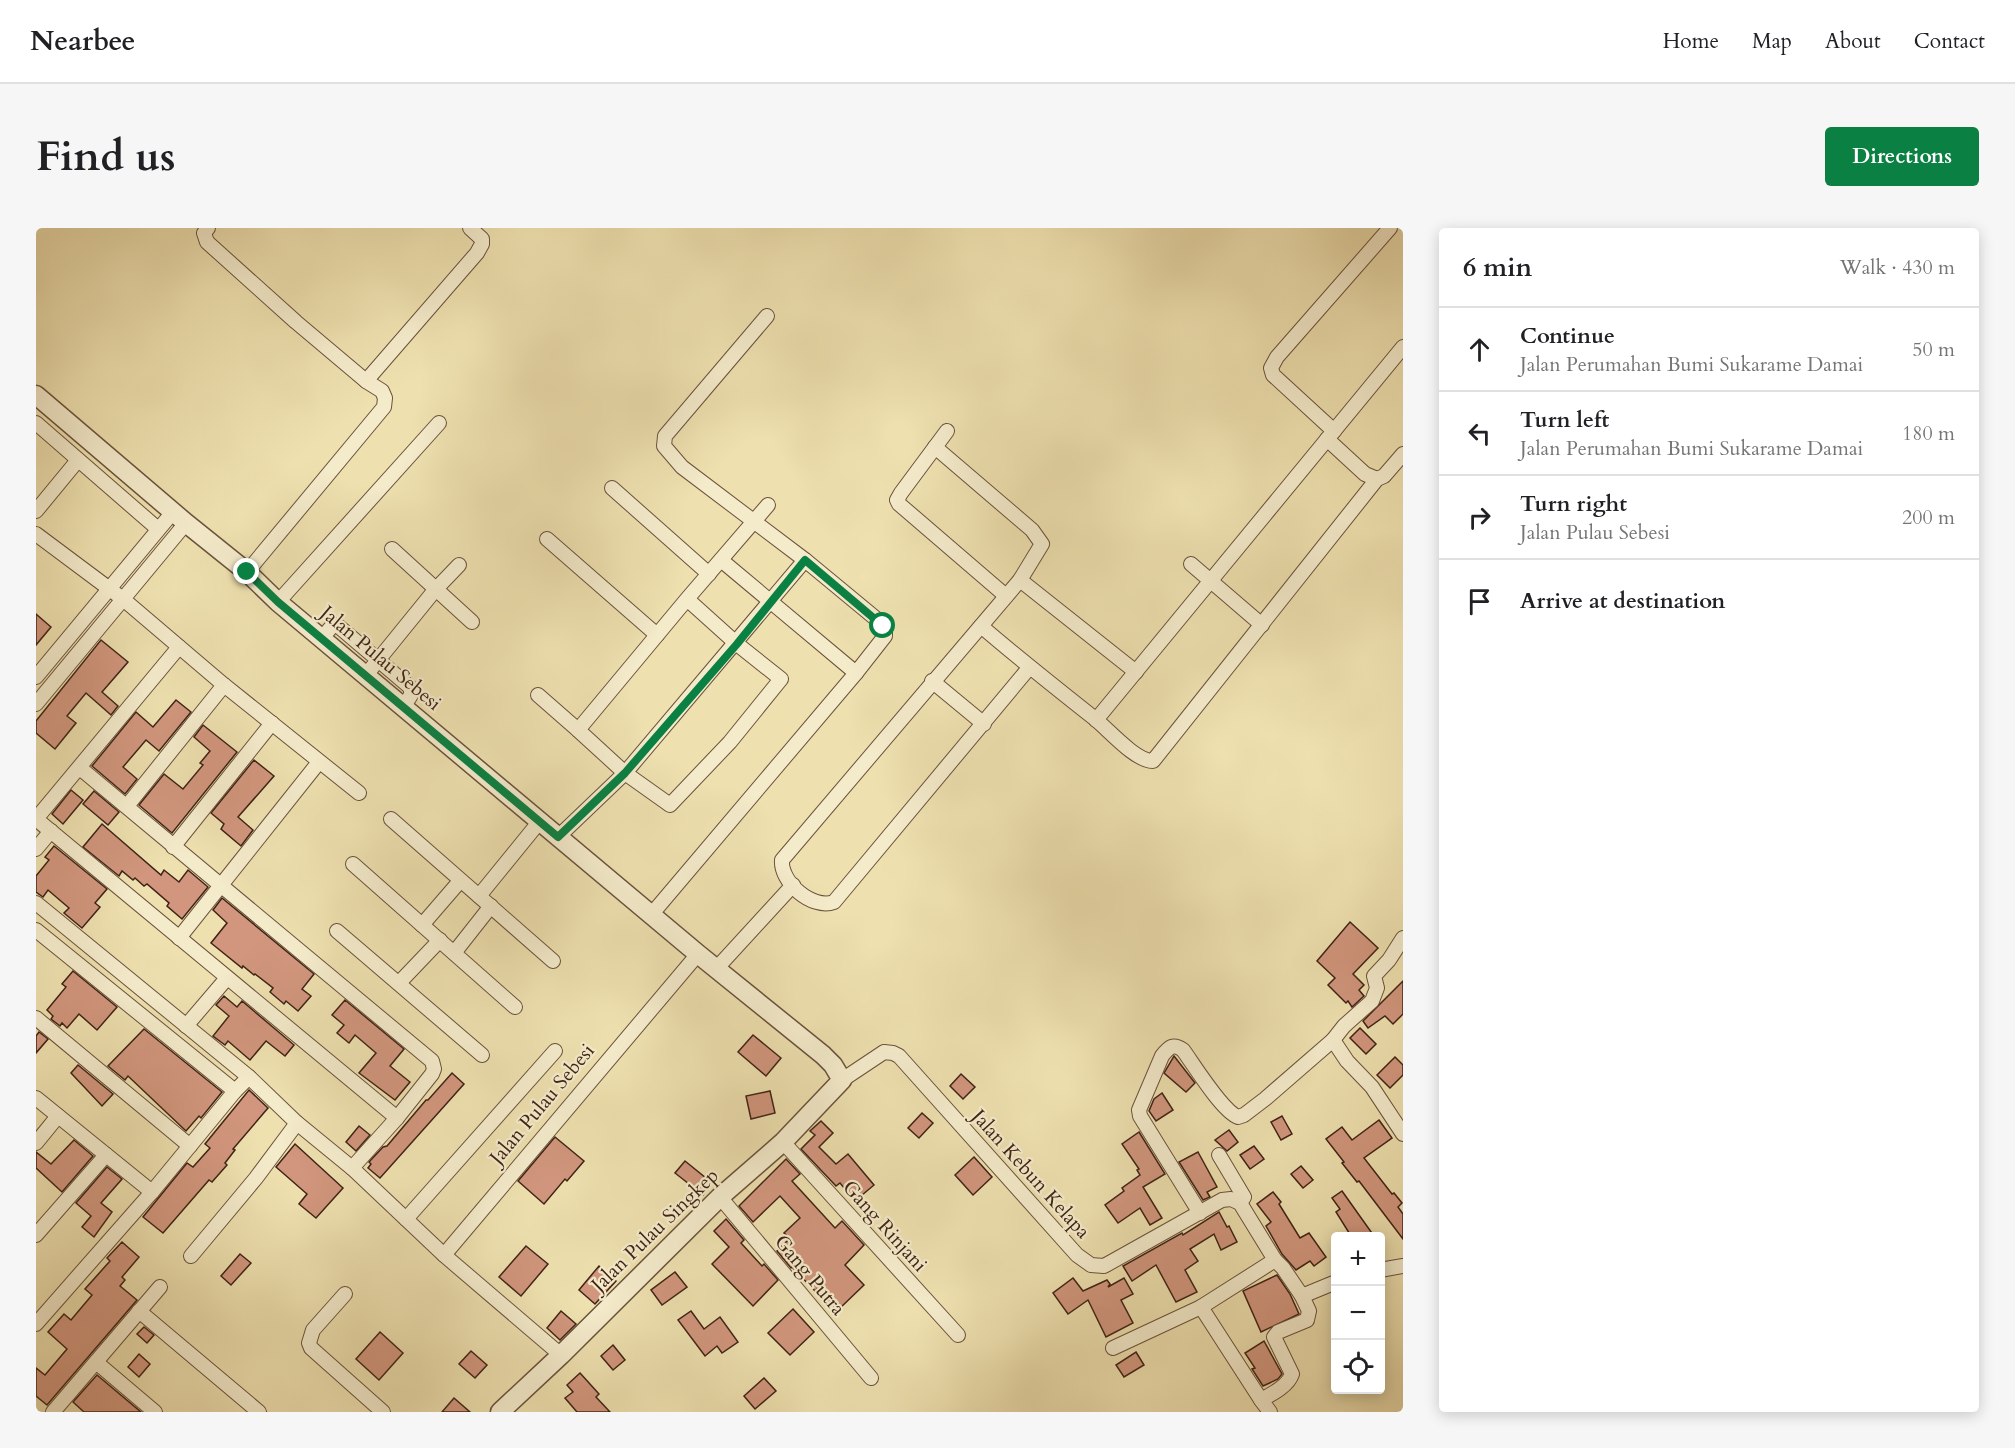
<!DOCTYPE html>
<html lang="en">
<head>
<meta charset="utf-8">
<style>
  :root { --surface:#fff; --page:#f6f6f6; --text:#202124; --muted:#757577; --line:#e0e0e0; --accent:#0b8043 }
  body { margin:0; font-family:Cardo,serif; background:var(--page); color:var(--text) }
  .controls { position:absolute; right:18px; bottom:18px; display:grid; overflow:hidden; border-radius:6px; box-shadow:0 3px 15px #0003 }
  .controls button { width:54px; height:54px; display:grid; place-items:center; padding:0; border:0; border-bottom:2px solid var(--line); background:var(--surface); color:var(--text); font:30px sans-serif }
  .stop { position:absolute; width:18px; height:18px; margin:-14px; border:4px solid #0b8043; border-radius:50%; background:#fff }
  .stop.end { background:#0b8043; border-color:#fff; box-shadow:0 2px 6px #0008 }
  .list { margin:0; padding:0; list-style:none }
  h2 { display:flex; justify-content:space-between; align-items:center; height:78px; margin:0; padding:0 24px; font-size:26px }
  h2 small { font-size:20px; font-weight:400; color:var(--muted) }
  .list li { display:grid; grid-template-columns:39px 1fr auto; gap:18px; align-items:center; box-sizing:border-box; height:84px; padding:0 24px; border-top:2px solid var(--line) }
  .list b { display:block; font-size:22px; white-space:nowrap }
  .list p { margin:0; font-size:20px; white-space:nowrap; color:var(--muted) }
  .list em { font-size:20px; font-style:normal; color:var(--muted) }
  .icon { flex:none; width:33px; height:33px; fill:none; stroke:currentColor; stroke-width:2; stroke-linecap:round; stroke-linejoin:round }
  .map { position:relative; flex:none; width:1367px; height:1184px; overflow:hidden; border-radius:6px }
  header { display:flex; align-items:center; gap:36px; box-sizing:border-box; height:84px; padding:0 30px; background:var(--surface); border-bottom:2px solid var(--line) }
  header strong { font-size:28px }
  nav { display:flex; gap:33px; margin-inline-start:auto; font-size:21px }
  .intro { display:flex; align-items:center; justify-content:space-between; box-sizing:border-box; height:144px; padding:0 36px }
  h1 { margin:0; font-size:42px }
  .button { padding:15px 27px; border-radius:6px; background:var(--accent); color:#fff; font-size:21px; font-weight:700 }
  main { display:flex; gap:36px; padding:0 36px }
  aside { flex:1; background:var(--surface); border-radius:6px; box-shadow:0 3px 15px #0003 }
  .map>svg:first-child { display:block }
</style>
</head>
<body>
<header>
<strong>Nearbee</strong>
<nav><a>Home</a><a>Map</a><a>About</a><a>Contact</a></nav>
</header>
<div class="intro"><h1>Find us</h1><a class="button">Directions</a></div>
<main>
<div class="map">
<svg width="1367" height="1184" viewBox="0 0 1367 1184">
  <rect width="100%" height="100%" fill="#eee0af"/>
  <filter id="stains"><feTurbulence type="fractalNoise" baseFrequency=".00333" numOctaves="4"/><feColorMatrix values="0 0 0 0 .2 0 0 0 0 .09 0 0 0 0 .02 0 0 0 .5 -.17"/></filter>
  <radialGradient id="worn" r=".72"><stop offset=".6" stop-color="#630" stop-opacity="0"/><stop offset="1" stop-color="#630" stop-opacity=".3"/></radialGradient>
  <g fill="#d1967d" stroke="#3f2316" stroke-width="1.5">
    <polygon points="0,386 15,399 0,417"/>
    <polygon points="65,412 92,434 66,464 82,478 75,487 50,465 31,488 40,495 19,521 0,505 0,493"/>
    <polygon points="140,472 155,484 123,523 110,512 87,539 101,551 89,566 56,538 100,484 117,499"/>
    <polygon points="167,497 201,524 136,605 103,577 128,546 147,561 167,537 164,535 174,523 158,509"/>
    <polygon points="218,532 238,548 202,589 217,602 205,618 185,601 188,596 175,585"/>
    <polygon points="35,562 47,572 27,596 16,586"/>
    <polygon points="58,563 83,584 72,597 47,576"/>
    <polygon points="66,596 125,647 128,642 143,654 152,642 172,659 146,691 131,678 133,675 111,656 108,658 99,650 97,652 86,643 83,648 47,619"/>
    <polygon points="18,618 71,661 59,675 64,679 46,700 28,685 33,680 12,662 7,669 0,664 0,648 13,632 9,629"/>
    <polygon points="186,670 278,746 266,761 275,768 262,783 250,773 248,776 234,764 237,760 219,746 218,747 207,738 206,740 175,715 191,695 177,682"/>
    <polygon points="1314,694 1342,720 1317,746 1328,757 1323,762 1328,768 1316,779 1312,773 1310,775 1292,757 1299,750 1281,733"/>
    <polygon points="37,743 81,779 61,802 43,786 31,800 26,795 24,798 15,791 17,788 11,782 30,759 26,756"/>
    <polygon points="1367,753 1367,786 1357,796 1349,788 1332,800 1327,793"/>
    <polygon points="188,768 201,779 206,773 258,817 249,828 230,813 214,832 192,813 189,817 177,808 193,788 180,777"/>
    <polygon points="309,772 368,821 354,838 374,854 359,872 323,845 340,825 319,807 313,815 301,805 308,797 296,787"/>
    <polygon points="1324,800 1340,816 1330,826 1314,810"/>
    <polygon points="108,801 186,864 165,890 163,888 150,903 92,848 89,852 72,838"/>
    <polygon points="3,804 12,811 0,825 0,808"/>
    <polygon points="717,807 745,830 730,848 702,824"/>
    <polygon points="1138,828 1159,855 1150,864 1128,845"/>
    <polygon points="1359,829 1367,837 1367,847 1354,860 1341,847"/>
    <polygon points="42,837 77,866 66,878 35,845"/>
    <polygon points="416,845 428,856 344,950 332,940 335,936 333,934 347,919 351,918 390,872 392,872"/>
    <polygon points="925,846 939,859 927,871 914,858"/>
    <polygon points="213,862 232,880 197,921 199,922 189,935 191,937 176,954 173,952 127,1005 107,989 151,935 157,939 174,920 169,916"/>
    <polygon points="734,863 739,885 715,891 710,868"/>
    <polygon points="1126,865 1137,882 1120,893 1113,883 1118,871"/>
    <polygon points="886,885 897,895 883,910 872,900"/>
    <polygon points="1246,888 1256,906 1245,912 1235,894"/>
    <polygon points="1343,892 1356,910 1328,930 1356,966 1358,965 1366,975 1362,979 1367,986 1367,1011 1323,953 1321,954 1306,935 1308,934 1290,911 1306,899 1316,912"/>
    <polygon points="785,893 797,905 783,919 800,936 812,926 838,957 819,973 804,955 800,958 765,921 779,907 774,903"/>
    <polygon points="323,898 334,907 320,923 310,914"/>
    <polygon points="1193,902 1202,914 1191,923 1179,912"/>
    <polygon points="1103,904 1129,946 1107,959 1126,990 1114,997 1104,980 1082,995 1069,977 1088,963 1086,960 1104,947 1101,942 1103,941 1086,916"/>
    <polygon points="519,909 548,933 531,953 529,951 508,976 482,953"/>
    <polygon points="38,912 57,928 26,964 0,940 0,924 15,936"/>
    <polygon points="259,916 307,960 280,990 263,976 271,966 240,939"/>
    <polygon points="1218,918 1228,931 1214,941 1204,927"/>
    <polygon points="1162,924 1181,959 1171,964 1174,969 1167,972 1143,934"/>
    <polygon points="938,929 956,949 937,967 919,947"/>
    <polygon points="750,931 764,946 756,953 799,1000 806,993 828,1017 809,1037 828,1057 802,1082 781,1061 779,1063 756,1039 755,1040 741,1023 754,1010 748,1005 764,990 744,968 717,994 703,978"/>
    <polygon points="649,933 676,955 667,967 639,945"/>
    <polygon points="1265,938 1277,952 1267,960 1255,946"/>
    <polygon points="71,939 86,951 65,975 76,984 58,1009 46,999 55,988 40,975"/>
    <polygon points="1306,963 1338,1008 1315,1008 1300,984 1304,981 1296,970"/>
    <polygon points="1237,964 1245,974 1243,976 1264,1010 1273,1005 1290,1029 1278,1038 1274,1033 1260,1042 1246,1026 1230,998 1235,994 1221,976"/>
    <polygon points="1183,984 1191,999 1193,998 1201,1014 1185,1022 1178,1006 1154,1021 1162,1033 1149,1042 1161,1064 1140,1074 1120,1037 1096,1053 1087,1038 1146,1005 1147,1007"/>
    <polygon points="690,991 708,1012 705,1015 726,1038 728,1036 742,1052 717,1078 676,1036 693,1019 678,1003"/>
    <polygon points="86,1014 103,1029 86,1049 89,1052 84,1058 101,1072 11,1177 0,1168 0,1140 9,1147 31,1121 12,1104 28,1086 35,1092 56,1067 49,1061 74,1033 71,1030"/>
    <polygon points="490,1018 512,1036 485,1068 463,1049"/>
    <polygon points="204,1026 215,1035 195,1057 185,1048"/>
    <polygon points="563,1038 580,1053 559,1076 543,1062"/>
    <polygon points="639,1044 651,1059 626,1077 615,1062"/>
    <polygon points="1241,1047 1254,1066 1263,1086 1225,1104 1207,1063"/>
    <polygon points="1037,1050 1047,1063 1071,1052 1074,1056 1072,1059 1088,1050 1097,1066 1085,1072 1097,1095 1070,1109 1052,1072 1032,1086 1017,1065"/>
    <polygon points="757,1081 778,1104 754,1127 732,1105"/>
    <polygon points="525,1083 540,1096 524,1112 511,1100"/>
    <polygon points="655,1083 668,1101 684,1089 702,1114 686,1125 681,1118 669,1128 642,1092"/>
    <polygon points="108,1099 118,1107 111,1115 101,1106"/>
    <polygon points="344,1104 367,1125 343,1152 320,1131"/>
    <polygon points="1228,1113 1246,1146 1242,1151 1227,1158 1216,1141 1219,1140 1209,1125"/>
    <polygon points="577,1117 589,1132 577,1142 565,1128"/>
    <polygon points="435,1123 451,1137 439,1150 423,1136"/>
    <polygon points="1100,1124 1108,1137 1088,1149 1080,1137"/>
    <polygon points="103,1126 114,1136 103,1149 92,1139"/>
    <polygon points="544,1145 563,1166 560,1169 574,1184 541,1184 529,1170 537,1164 531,1157"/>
    <polygon points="61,1147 105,1184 48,1184 37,1174"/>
    <polygon points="728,1150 740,1163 719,1181 708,1168"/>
    <polygon points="418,1170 434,1184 406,1184"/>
  </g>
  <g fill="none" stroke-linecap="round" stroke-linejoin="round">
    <defs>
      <g id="minor">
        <polyline points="172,0 168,5 171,14 260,94 330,153 346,163 349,170 348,179 211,344"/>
        <polyline points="330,153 441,25 446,16 446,11 434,0"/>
        <polyline points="0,195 122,301"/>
        <polyline points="911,203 865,265 861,272 863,276 970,368"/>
        <polyline points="1298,203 1237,147 1235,140 1241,129 1354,0"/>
        <polyline points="1291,211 1329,246 1341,251"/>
        <path d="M899,219L996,302L1006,316L984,352L746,632C744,654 776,682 798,674L993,440"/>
        <polyline points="576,260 673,346"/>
        <polyline points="0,283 42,232"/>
        <polyline points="0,306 87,371 188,457 323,565"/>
        <polyline points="511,311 621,407"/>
        <polyline points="356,321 436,394"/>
        <polyline points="685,332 820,445"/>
        <polyline points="1155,336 1226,397"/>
        <polyline points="984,352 1100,444"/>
        <polyline points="651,371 701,416 745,451 694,514 634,577 589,545 542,502 651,371 732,277"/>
        <polyline points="242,374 403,195"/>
        <path d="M945,398C982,430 1020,460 1058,490C1072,501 1099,533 1117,533L1341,251L1348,248L1367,226"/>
        <polyline points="286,410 297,397 301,397 375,460 375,467 368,478"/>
        <polyline points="330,447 399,362 423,337"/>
        <polyline points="0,449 137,284"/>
        <polyline points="896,453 948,496"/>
        <polyline points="502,467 542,502"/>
        <polyline points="0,476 150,295"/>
        <polyline points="1060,492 1367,119"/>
        <polyline points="44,540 396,833 398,841 396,846 361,890 316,940"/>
        <polyline points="91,578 188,457"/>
        <polyline points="0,591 361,890"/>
        <polyline points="0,591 143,419"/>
        <polyline points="355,591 517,733"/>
        <polyline points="522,609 589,545 769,332"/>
        <polyline points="137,619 236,495"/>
        <polyline points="0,621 15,603"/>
        <polyline points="317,636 479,779"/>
        <polyline points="443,668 504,593"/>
        <polyline points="0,675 213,849"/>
        <polyline points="615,687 820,445 849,408 849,403 844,394 769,332 646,239 628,218 629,208 731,88"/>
        <polyline points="386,697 424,653"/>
        <polyline points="0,702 199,863"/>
        <polyline points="301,703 446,827"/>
        <polyline points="143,710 283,534"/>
        <polyline points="1367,710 1353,732 1338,748 1341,760 1336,773 1308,798 1297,812 1311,833 1336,859 1367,906"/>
        <polyline points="418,725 455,678"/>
        <polyline points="680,741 757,657"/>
        <polyline points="363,755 404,712"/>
        <polyline points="0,790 154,918"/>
        <polyline points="150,798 191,750"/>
        <polyline points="806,852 848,824 857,825 863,828 1041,1027 1055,1037 1068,1038 1186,972 1195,971 1204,975 1239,1032 1247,1040 1266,1068 1300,1054"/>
        <polyline points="0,870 116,964"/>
        <polyline points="747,914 922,1107"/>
        <polyline points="0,915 22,888"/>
        <polyline points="1183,927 1208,969 1204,975"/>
        <polyline points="684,969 835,1150"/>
        <path d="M1164,985L1104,888L1103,882L1126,828C1133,819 1137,815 1147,822C1158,837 1186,883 1202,889L1208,887L1229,871L1297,812"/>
        <polyline points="370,991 519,823"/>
        <polyline points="0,1007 70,927"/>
        <polyline points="408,1027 662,726"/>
        <polyline points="155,1028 220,950 261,895"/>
        <polyline points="1344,1042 1367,1038"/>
        <polyline points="309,1066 277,1102 273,1115 275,1120 347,1184"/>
        <polyline points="1165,1079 1225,1172"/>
        <polyline points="103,1083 223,1184"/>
        <polyline points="0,1096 116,964 199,863 213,849 261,895 316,940 408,1027 525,1127"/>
        <polyline points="1077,1120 1165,1079 1239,1032"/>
        <polyline points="60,1134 119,1184"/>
        <polyline points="17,1184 124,1059"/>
        <path d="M1234,1184L1225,1172C1236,1166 1252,1158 1256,1146L1238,1109L1242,1104L1271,1092L1273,1083L1266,1068"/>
      </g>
      <polyline id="tertiary" points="0,167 150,295 211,344 242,374 662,726 787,827 797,837 806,852 747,914 684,969 525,1127 464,1184"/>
    </defs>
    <use href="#minor" stroke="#6b523c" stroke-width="16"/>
    <use href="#tertiary" stroke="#6b523c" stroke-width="21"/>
    <use href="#minor" stroke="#f4ebcb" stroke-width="14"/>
    <use href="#tertiary" stroke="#f4ebcb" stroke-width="18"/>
  </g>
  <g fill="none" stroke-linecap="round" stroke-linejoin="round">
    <polyline stroke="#0b8043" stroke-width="8" points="211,344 242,374 522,609 589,545 701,416 769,332 847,398"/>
  </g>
  <g text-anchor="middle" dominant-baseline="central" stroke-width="4.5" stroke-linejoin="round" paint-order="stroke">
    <g font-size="20" fill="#3f2316" stroke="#f4ebcb">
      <text transform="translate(345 430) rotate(40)">Jalan Pulau Sebesi</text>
      <text transform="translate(506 876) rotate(-50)">Jalan Pulau Sebesi</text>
      <text transform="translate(995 946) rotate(48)">Jalan Kebun Kelapa</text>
      <text transform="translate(849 998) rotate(48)">Gang Rinjani</text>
      <text transform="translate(619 1002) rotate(-44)">Jalan Pulau Singkep</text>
      <text transform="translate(774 1047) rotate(50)">Gang Putra</text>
    </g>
  </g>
  <rect width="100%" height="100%" filter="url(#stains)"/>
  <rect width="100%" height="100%" fill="url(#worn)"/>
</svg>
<div class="controls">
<button>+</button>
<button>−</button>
<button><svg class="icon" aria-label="locate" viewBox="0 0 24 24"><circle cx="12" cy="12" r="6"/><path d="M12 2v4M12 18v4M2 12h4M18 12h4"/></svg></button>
</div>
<div class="stop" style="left:847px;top:398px"></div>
<div class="stop end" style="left:211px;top:344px"></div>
</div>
<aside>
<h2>6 min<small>Walk · 430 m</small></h2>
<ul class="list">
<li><svg class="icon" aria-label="ahead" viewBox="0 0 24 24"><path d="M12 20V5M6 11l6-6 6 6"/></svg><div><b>Continue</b><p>Jalan Perumahan Bumi Sukarame Damai</p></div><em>50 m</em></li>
<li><svg class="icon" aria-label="left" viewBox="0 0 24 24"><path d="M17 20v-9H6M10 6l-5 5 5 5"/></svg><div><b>Turn left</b><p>Jalan Perumahan Bumi Sukarame Damai</p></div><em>180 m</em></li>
<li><svg class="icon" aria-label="right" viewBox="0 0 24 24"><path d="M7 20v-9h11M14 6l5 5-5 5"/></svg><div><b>Turn right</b><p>Jalan Pulau Sebesi</p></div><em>200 m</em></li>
<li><svg class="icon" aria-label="arrive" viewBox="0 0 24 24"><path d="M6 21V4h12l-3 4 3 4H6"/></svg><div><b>Arrive at destination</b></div></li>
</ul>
</aside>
</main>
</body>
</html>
